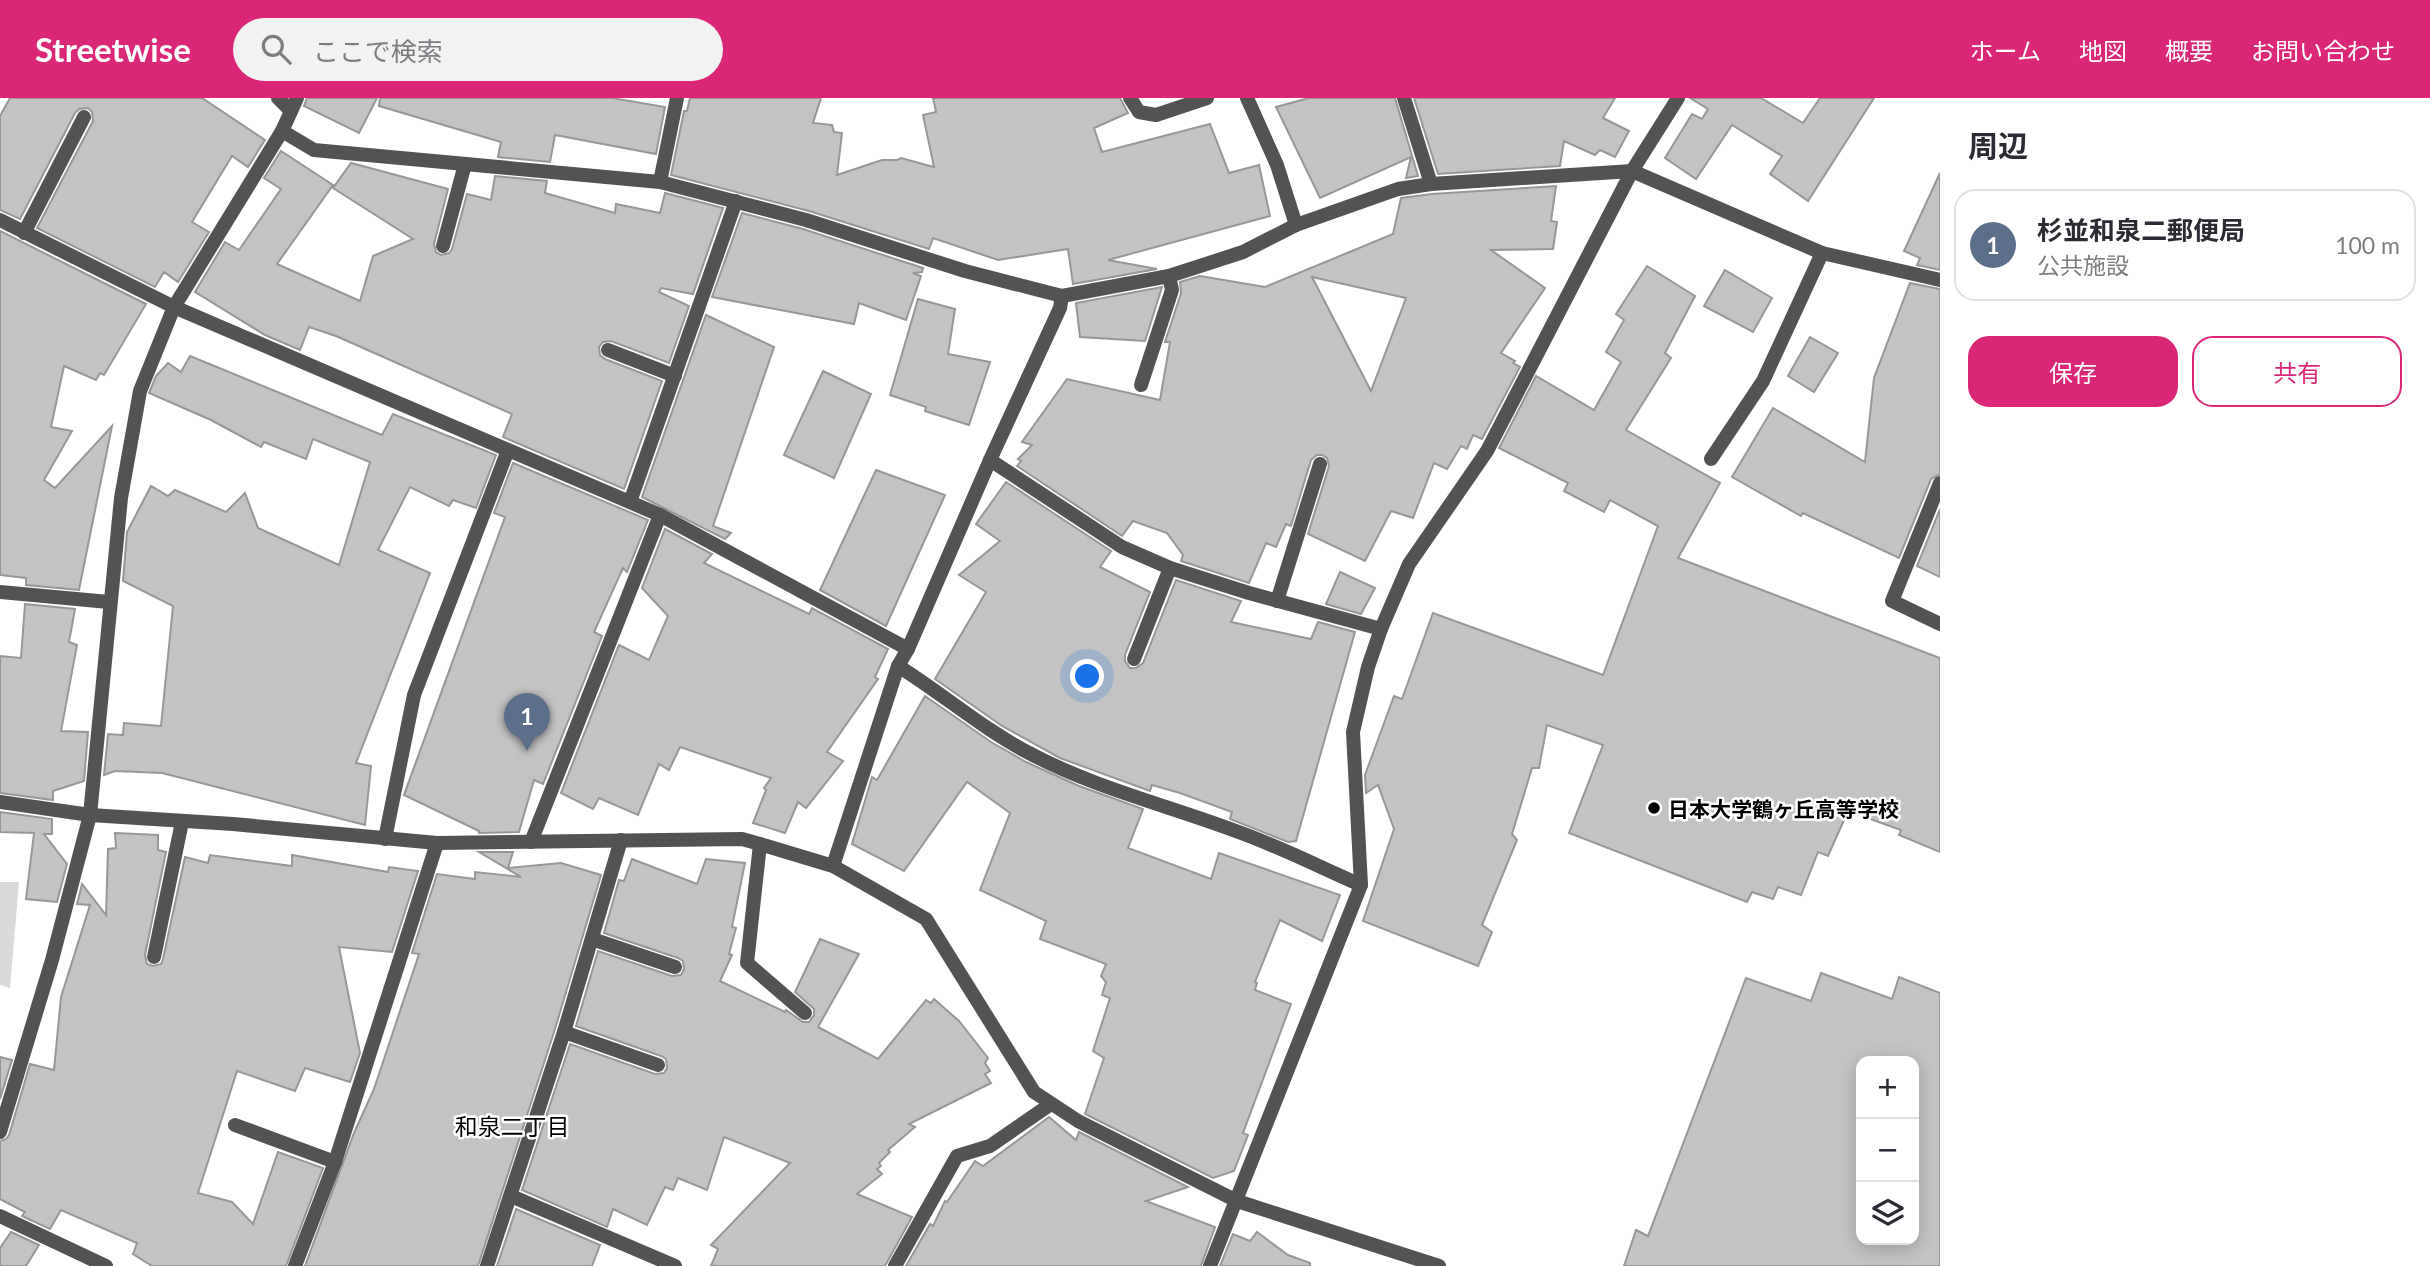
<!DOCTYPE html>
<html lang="ja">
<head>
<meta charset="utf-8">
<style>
  :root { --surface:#fff; --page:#f2f2f3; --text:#2b2b33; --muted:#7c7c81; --line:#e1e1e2; --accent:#db2777 }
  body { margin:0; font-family:Lato,"Noto Sans JP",sans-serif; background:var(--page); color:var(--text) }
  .controls { position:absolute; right:21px; bottom:21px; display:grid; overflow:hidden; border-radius:14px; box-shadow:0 4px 18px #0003 }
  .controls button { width:63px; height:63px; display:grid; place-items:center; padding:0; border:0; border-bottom:2px solid var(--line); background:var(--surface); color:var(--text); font:35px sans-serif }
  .you { position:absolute; left:1088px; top:579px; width:24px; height:24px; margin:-18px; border:5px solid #fff; border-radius:50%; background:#1a73e8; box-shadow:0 0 0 10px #1a73e833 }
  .badge { display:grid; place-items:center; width:46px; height:46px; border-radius:50%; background:var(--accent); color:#fff; font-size:23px; font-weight:700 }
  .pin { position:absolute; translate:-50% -58px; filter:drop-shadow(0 2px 4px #0008) }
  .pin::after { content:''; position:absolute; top:37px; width:24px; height:21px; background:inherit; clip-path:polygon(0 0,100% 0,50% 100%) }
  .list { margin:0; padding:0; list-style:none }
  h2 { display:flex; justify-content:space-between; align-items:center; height:91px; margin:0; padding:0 28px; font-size:30px }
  h2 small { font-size:23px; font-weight:400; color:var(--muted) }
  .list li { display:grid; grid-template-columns:46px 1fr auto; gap:21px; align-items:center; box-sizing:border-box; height:112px; margin:0 14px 14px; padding:0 14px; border:2px solid var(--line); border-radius:21px }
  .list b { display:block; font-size:26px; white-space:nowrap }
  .list p { margin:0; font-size:23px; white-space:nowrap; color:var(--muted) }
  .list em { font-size:23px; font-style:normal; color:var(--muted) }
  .actions { display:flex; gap:14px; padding:21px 28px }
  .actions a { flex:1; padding:16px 0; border:2px solid var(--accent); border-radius:21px; text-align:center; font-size:24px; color:var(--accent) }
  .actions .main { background:var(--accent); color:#fff }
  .icon { flex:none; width:38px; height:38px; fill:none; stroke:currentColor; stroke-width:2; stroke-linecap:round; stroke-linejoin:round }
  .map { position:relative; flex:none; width:1940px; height:1168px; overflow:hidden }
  header { display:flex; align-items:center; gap:42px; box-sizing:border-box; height:98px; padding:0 35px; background:var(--accent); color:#fff }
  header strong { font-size:33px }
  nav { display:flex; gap:38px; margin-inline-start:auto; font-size:24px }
  .search { width:490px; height:63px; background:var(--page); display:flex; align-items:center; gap:18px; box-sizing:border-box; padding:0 24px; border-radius:38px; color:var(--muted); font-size:26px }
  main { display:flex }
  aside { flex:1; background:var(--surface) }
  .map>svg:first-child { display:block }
</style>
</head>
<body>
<header>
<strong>Streetwise</strong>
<div class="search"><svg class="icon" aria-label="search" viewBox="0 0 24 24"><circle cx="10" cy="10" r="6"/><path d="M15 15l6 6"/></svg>ここで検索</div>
<nav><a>ホーム</a><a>地図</a><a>概要</a><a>お問い合わせ</a></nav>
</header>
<main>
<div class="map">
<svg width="1940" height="1168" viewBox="0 0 1940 1168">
  <rect width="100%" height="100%" fill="#fff"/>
  <polygon fill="#dadada" points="0,784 19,784 10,890 0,887"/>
  <g fill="#c3c3c3" stroke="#979797" stroke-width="2" fill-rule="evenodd">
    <polygon points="10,0 202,0 265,42 248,69 232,58 192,124 209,134 178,184 164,174 155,189 37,130 93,23 92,14 88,10 79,11 75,15 20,121 0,112 0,18"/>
    <polygon points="307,0 377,0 359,35 304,8"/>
    <polygon points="380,0 612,0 665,9 656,56 555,37 550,64 498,59 501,44 379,8"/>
    <polygon points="690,0 821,0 813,25 832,27 834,34 842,35 837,77 882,62 897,62 901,60 934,69 923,17 936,14 933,0 1120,0 1128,15 1094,30 1102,54 1210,26 1229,75 1259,67 1270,118 1108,162 1157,171 1073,186 1068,151 998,162 933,140 929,151 809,113 671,77 684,13 687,13"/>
    <polygon points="1309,0 1395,0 1418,78 1406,80 1411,59 1320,100 1276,9"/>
    <polygon points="1414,0 1615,0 1603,20 1629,33 1615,59 1600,52 1595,57 1564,43 1560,68 1438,76"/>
    <polygon points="1690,0 1761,0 1803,25 1820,0 1874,0 1808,103 1770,76 1782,58 1732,27 1696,81 1665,60 1692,16 1702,21 1708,11"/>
    <polygon points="281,53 333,87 277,166 360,203 373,158 413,141 333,90 351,65 448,91 434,146 436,154 441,157 449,155 452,151 467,96 491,102 495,78 547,83 545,95 615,115 616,106 660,115 665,95 723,110 693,196 661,190 659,194 689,208 669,265 611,243 603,244 599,249 600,257 605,261 662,283 624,391 503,339 512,316 336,238 309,229 300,252 265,237 195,194 225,144 239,152 281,91 264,80"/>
    <polygon points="1940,75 1940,172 1917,167 1920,160 1904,153"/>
    <path d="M1556,88L1551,123L1557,124L1553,151L1491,152L1545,190L1501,255L1515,263L1513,265L1520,269L1482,341L1473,337L1467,351L1461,348L1447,371L1434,365L1413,420L1391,413L1365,463L1308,436L1329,368L1327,360L1322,357H1317L1311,362L1291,428L1286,426L1276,449L1266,445L1249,485L1181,463L1183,457L1167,435L1133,423L1122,438L1017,368L1021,363L1018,361L1032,347L1022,344L1067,281L1160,302L1170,244H1165L1181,195L1180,184L1200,178L1265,189L1393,136L1401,100L1432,96ZM1312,179L1406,200L1371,293Z"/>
    <polygon points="742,115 803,131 923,170 922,174 913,175 921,178 906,222 859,205 854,226 712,199"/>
    <polygon points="0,133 146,206 104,277 100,275 96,282 64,268 51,329 72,333 44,382 55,390 112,328 79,492 26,487 26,480 0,477"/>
    <polygon points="1647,168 1695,198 1665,255 1671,260 1626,332 1720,385 1678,460 1940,560 1940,754 1899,737 1901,732 1848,713 1828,758 1818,754 1801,797 1778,789 1773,801 1752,794 1747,804 1569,735 1603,647 1547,627 1539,670 1532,670 1512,736 1517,742 1482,827 1492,834 1478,868 1363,823 1394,731 1378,687 1366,695 1365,677 1394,598 1402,601 1433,515 1603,577 1658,428 1610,402 1604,414 1564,393 1568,385 1499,350 1536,278 1594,312 1621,264 1606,254 1624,222 1616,216"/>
    <polygon points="1725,172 1772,200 1753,234 1704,208"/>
    <polygon points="1910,185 1940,191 1940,376 1931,381 1899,460 1803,415 1801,418 1732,379 1773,310 1865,364 1874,280"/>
    <polygon points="1162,189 1145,243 1080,239 1076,205"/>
    <polygon points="918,201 955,211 948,256 990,264 969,327 925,313 926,309 890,297"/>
    <polygon points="706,217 774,249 713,428 731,435 725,441 642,399"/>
    <polygon points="1810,239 1838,255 1814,294 1788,278"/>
    <polygon points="190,258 382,337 393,316 496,357 476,410 453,402 449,408 410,389 378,452 430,475 356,665 371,668 365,727 162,675 115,673 104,677 108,636 123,637 124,625 161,628 173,508 123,483 127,434 151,388 168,398 175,392 226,414 245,395 258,430 339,467 370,364 313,341 306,361 264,344 261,349 211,322 149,295 156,278 168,265 181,274"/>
    <polygon points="823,273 871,296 834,380 784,357"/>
    <polygon points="513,365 648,422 627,474 623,470 594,534 602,538 543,686 534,682 519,734 479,735 479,733 404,697 505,419 494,415"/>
    <polygon points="876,372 945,397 886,528 820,492"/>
    <polygon points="1006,384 1111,453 1100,469 1150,494 1125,557 1125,563 1130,570 1136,570 1143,565 1176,482 1241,503 1231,524 1311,541 1318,524 1355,534 1296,743 1288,744 1230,721 1232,714 1180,695 1152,687 1150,693 1060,660 1002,628 935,581 986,494 959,477 1000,443 976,426"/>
    <polygon points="1940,411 1940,479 1917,468"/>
    <polygon points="665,431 712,456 704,465 809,516 812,510 888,551 875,579 878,581 827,654 843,663 806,710 798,704 785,735 753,725 766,692 764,690 771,680 680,649 669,672 659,666 638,717 599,700 593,711 561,695 619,547 649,562 668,518 642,490"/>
    <polygon points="1340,474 1375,490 1361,516 1326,506"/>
    <polygon points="25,506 75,511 69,544 77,547 61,633 88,634 84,683 53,693 53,702 0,695 0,558 21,560"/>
    <polygon points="925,598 991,644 1026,664 1079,688 1143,711 1128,750 1211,781 1219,755 1340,797 1322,843 1280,822 1255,884 1257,885 1255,892 1291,906 1243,1035 1248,1037 1234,1073 1213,1080 1085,1016 1104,960 1093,953 1110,900 1102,897 1106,884 1101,878 1106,866 1040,841 1046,823 980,792 1010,715 967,684 904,773 852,746 872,679 877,682"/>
    <polygon points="0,714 52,721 52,736 44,736 67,766 57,804 26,801 34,735 0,734"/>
    <polygon points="115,735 158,737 158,752 166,754 145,857 147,866 153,868 161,866 163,861 185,759 208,765 210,757 292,768 292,757 388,774 389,769 418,773 392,854 339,849 360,955 350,984 305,970 295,993 237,973 198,1095 232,1104 253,1126 278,1054 323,1070 286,1168 152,1168 133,1156 137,1145 61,1112 50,1131 22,1118 25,1114 0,1101 0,1043 6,1041 9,1037 30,966 54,972 61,899 90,807 77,806 82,786 106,817 108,751 116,750"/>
    <polygon points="479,754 513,754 508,770 561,765 601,777 555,931 478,1168 305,1168 354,1035 374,991 419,856 412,855 437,776 475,781 475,774 521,779"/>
    <polygon points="632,761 697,786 706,761 745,765 732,829 736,830 729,856 732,857 720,883 785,914 786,912 803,924 809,924 814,917 814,911 795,894 820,841 859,856 818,929 878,961 926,902 931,905 934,901 959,923 988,960 985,965 990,973 985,976 991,985 909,1026 915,1029 888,1052 890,1054 879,1065 881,1068 877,1071 882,1076 857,1096 912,1119 885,1168 711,1168 718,1151 711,1147 790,1065 724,1039 707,1092 678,1080 673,1092 665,1089 647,1127 613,1111 607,1129 522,1092 570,946 655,976 664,975 667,970 666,961 661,958 576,928 598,853 672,878 681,877 684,871 683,863 678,860 604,835 619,782 624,783"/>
    <path d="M1821,875L1892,901L1899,879L1940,895V1168H1624L1636,1132L1648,1138L1746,880L1811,903ZM1861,963H1914V1142H1861Z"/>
    <polygon points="0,959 12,962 0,1001"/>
    <polygon points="1049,1019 1076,1042 1079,1034 1188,1089 1146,1103 1215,1129 1201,1168 906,1168 930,1126 933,1128 945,1103 947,1104 975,1063 983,1068"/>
    <polygon points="516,1111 600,1147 592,1168 497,1168"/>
    <polygon points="11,1134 39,1147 26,1168 0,1168 0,1150"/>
    <polygon points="1257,1134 1288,1157 1310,1165 1310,1168 1220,1168 1233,1136 1250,1143"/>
  </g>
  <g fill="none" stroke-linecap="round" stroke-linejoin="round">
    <g stroke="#535353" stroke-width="14">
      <polyline points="1130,0 1139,14 1156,17 1207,0"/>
      <polyline points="1247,0 1277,67 1296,127"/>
      <polyline points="1632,73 1678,0"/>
      <polyline points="660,84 677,0"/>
      <polyline points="0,122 174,209"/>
      <polyline points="24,135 84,19"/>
      <polyline points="443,148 465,66"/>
      <polyline points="608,252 675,278"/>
      <polyline points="1141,287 1172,192 1169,178"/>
      <polyline points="1711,361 1763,283 1822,155"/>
      <polyline points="990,362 1122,449 1170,470 1249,495 1381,531"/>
      <polyline points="630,404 736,103"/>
      <polyline points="0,494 109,504"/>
      <polyline points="1277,503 1320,366"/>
      <polyline points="1134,561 1170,470"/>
      <polyline points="531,744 660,417"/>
      <polyline points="760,746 747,865 805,915"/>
      <polyline points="592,841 675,869"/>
      <polyline points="154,859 182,724"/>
      <polyline points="564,934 658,967"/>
      <polyline points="235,1027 335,1064"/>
      <polyline points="511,1098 675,1168"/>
      <polyline points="895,1168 957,1058 990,1048 1051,1006"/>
    </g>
    <g stroke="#535353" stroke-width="14">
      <polyline points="278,0 291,13"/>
      <polyline points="1404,0 1431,86"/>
      <polyline points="282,33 314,52 660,84 806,122 965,173 1062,198 1169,178 1243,154 1296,127 1398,91 1431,86 1632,73 1822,155 1940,182"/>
      <polyline points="174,209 660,417 908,551"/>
      <polyline points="1940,385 1892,503 1940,526"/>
      <path d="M898,568C943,596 984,632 1031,656C1097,691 1174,709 1244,736C1284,751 1322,770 1361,787"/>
      <polyline points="0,704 90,717 233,726 437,745 742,741 760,746 833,768 926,821 1034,994 1078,1023 1237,1103 1439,1168"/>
      <polyline points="385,741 414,597 508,352"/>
      <polyline points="833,768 898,568 908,551 990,362 1060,210 1062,198"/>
      <polyline points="0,1034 52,862 90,717 121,400 140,293 174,209 282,33 297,0"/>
      <polyline points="0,1118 106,1168"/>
      <polyline points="295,1168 335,1064 437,745"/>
      <polyline points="487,1168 564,934 621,742"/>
      <polyline points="1210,1168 1361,787 1353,634 1368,569 1381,531 1409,466 1487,353 1632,73"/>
    </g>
  </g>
  <circle fill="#000" stroke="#fff" stroke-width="2.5" cx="1654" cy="710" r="7"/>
  <g text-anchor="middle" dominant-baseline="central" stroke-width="5" stroke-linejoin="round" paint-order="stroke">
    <g font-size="21" font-weight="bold" fill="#000" stroke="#fff" text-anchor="start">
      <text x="1668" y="710">日本大学鶴ヶ丘高等学校</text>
    </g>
    <g font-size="23" fill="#000" stroke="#fff">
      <text x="512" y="1028">和泉二丁目</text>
    </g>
  </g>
</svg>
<div class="controls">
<button>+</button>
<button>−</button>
<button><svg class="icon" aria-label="layers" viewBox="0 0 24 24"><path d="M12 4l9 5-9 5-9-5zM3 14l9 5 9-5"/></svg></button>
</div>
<div class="you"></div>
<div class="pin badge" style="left:527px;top:653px;background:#5c6f8a">1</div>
</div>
<aside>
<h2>周辺<small></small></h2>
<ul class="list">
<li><span class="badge" style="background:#5c6f8a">1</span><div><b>杉並和泉二郵便局</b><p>公共施設</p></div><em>100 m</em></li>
</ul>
<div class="actions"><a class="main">保存</a><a>共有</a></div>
</aside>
</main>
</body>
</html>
